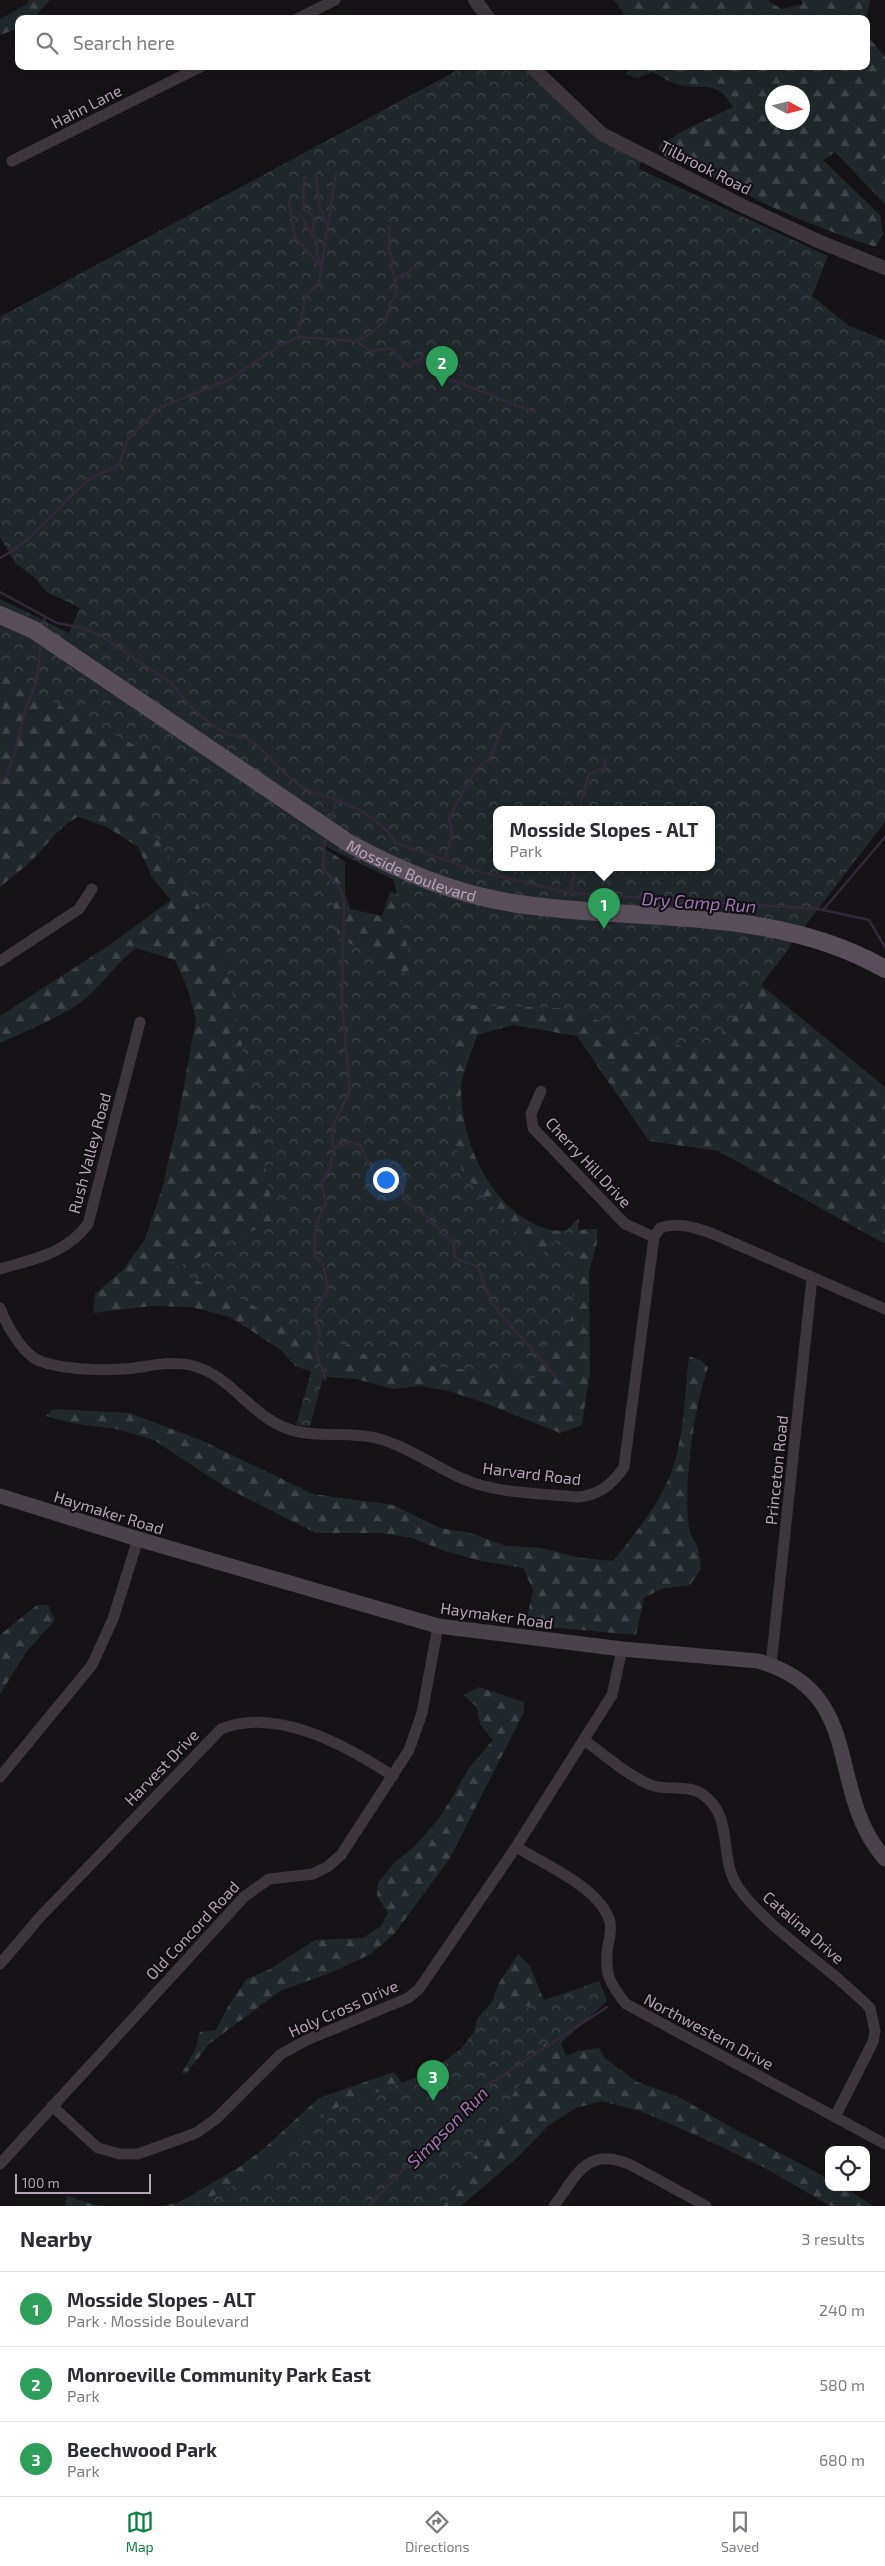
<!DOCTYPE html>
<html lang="en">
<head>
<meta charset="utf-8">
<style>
  :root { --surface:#fff; --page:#f2f2f3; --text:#2b2b33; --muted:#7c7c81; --line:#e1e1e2; --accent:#0b8043 }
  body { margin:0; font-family:"Exo 2",sans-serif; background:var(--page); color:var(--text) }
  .controls { position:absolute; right:15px; bottom:15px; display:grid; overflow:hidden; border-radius:10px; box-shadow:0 5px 20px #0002 }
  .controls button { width:45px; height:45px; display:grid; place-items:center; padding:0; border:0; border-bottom:1px solid var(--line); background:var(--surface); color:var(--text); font:25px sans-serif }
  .compass { position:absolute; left:765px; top:85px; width:45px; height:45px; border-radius:50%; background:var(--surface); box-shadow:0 5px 20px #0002; rotate:97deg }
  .scale { position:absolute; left:15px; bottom:12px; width:136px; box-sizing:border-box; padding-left:5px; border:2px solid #b5a3b7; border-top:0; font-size:14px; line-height:18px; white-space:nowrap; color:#b5a3b7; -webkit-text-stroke:4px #100e10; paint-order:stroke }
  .you { position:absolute; left:385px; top:1179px; width:18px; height:18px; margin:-12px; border:4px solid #fff; border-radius:50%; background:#1a73e8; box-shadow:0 0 0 8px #1a73e833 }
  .badge { display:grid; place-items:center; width:32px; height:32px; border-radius:50%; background:var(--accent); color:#fff; font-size:16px; font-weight:700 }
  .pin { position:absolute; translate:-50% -41px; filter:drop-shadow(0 1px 2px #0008) }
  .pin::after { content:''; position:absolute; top:26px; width:18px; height:15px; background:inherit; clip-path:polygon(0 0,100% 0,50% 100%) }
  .popup { position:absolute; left:493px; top:806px; width:222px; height:65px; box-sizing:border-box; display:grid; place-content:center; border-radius:10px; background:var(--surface); filter:drop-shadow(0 1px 4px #0005); font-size:16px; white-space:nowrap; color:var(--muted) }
  .popup b { font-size:19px; color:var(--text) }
  .popup::after { content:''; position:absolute; left:50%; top:100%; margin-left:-10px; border:10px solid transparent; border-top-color:var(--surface) }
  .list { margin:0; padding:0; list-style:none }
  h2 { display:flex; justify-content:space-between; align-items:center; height:65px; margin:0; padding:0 20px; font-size:21px }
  h2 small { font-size:16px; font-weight:400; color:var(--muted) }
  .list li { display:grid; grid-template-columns:32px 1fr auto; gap:15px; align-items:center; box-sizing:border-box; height:75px; padding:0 20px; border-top:1px solid var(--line) }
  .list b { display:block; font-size:19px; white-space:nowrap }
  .list p { margin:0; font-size:16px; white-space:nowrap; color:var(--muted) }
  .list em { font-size:16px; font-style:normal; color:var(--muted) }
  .icon { flex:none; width:28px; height:28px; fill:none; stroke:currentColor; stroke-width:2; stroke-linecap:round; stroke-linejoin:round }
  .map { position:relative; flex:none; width:885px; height:2206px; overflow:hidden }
  .search { position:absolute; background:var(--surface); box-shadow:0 5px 20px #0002; left:15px; right:15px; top:15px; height:55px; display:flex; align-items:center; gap:12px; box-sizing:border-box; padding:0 18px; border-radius:10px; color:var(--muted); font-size:19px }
  .sheet { height:290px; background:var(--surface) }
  nav { display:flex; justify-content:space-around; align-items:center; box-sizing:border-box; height:70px; border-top:1px solid var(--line); background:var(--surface); font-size:14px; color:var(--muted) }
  nav a { display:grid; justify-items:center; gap:2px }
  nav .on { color:var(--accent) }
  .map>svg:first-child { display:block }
</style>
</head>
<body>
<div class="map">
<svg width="885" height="2206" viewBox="0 0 885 2206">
  <defs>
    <pattern id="forest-firs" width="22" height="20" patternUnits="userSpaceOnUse" patternTransform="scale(1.25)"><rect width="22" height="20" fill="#21282b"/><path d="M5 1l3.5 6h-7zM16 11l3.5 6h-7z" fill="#3f4448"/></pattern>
    <pattern id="park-crowns" width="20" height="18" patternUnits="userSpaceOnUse" patternTransform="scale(1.25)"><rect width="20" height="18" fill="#21282b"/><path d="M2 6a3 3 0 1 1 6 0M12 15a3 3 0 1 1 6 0" fill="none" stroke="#3f4448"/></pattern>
  </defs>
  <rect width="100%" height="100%" fill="#151315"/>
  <g fill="url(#forest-firs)" fill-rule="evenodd">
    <polygon points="29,0 50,0 33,19 19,19 19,28 0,35 0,19 27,4"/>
    <polygon points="614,0 767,0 781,9 803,4 801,0 870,0 866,19 624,19 622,11"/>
    <path d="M866,34L885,57V204L835,152L823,160L880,215L883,234L876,247C841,236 805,222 772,207C736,190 702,170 664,156L658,146L687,129L733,107C717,82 712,89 686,86C674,85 663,78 653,72L637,78L625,74L635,66H866ZM772,92H802V122H772Z"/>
    <path d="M0,631L345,862V893L350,909L382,916L390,892L425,899L790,947L761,985L885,1087V1244L718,1151L649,1141L577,1036L513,1025L477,1035C473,1050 461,1075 461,1089C461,1144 492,1212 547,1229C561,1233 582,1229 597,1229V1243L589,1271L590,1371L582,1425L560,1433L485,1403L449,1391L420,1386L393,1389L356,1379L327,1377L295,1366L281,1350L230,1317L191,1307L152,1306L93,1313L95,1294L123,1270L145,1239L162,1189L177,1124L196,1019L188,990L175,960L136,948C113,966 99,991 74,1007C51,1021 24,1032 0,1043V1016L108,946L171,900L153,879L138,847L107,827L78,817C57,827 45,849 27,865C19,872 9,879 0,887Z"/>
    <path d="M689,1356L702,1361L708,1368C694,1405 683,1488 689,1528C690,1536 696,1542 698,1549C700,1555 700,1562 701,1569L690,1585L661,1589L644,1598L636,1635L549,1627L526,1622L533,1590L523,1568L481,1561L445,1551L412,1538L382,1533H316L225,1487L154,1440L116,1429L71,1423L46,1416L53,1409L130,1413L203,1441L313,1494L393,1505L440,1528L471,1533L506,1546L541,1548L581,1558L613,1561C634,1535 660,1503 672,1471C684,1437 685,1392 689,1356Z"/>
    <polygon points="37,1605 48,1605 55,1620 27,1651 0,1694 0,1635"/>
    <polygon points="479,1687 524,1702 524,1712 450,1858 395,1933 371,1954 330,1973 280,1991 209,2044 186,2074 182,2073 195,2050 200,2032 216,2030 229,2005 247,1979 270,1969 315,1940 363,1938 381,1926 388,1913 377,1896 378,1883 394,1863 414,1847 441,1816 469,1768 493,1740 480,1724 477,1707 463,1695"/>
    <polygon points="518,1954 530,1966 566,2056 579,2051 599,2048 605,2058 637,2082 679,2097 729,2126 829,2179 829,2187 844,2187 873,2206 830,2206 765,2168 709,2141 643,2112 602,2101 576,2108 549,2125 517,2158 461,2206 160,2206 178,2203 241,2166 262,2150 319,2098 394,2072 406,2089 470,2053 477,2019 492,2002 499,1983"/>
    <polygon points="67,2196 91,2204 108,2206 65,2206"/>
  </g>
  <g fill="url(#park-crowns)" fill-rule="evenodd">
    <path d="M465,66H531L602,134L643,155L639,169L828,256L812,296L849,326L885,340V822L706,1054L558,1008L470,1005L455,1020L448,1118L463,1174L539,1257L579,1218L569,1343L539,1346L535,1378L373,1359L349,1345L332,1344L310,1426L296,1425L319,1344L306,1341L248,1302L171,1270L275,1220L229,977L198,904L138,809L189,774L0,674V599L69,633L80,608L47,592L34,577L15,563L0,537V317ZM496,810H712V868H496ZM325,846L394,880L413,977L338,937Z"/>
    <polygon points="599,1981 607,2001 556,2048 545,2043 444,2206 192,2206 257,2174 300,2131 336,2108 430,2072 462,2048 486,2015 494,2018"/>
  </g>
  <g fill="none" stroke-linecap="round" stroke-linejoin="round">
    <g stroke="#33283a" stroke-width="2.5">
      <polyline points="316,174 319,204 328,226"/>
      <polyline points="304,177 303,209 314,216 312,235 318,242 316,251 321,266"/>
      <polyline points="289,202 295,237 320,266"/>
      <polyline points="301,215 311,234"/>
      <polyline points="389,227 389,251 393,259 391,268 395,279"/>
      <polyline points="297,337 306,296 319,282 336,173"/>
      <path d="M356,341C368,336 384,326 388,312C390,304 390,302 396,295L395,279L420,265"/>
      <path d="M0,558C35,540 55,508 85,483C94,475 109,471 119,465L128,439L159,408L230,379L276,348L297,337L356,341L370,351L391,348L407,366L424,357L447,378L534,412"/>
      <path d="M0,592L57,623L83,628L99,635L171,683L189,705L212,725L230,735L246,738L254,743C270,756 282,774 299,785C311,794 324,795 338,800C360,809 384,823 396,843L477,871L570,893L819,909L869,920L885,947"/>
      <polyline points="43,627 45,617"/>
      <polyline points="0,783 5,778 14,755 25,711 36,683 41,645"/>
      <polyline points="582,810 580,805 589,774 605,768 605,759"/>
      <polyline points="330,821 337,800"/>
      <polyline points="445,860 452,833 449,818 475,770 491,757 504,724"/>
      <polyline points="570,893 576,868"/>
      <polyline points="823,910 885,837"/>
      <path d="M334,1148L350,1142L360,1145L375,1177L401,1184L406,1202C428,1213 433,1227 453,1242L455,1258L478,1267L492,1304L563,1385"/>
      <path d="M325,1379L315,1349L320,1336L315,1311L328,1290L323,1263L315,1257C313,1239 316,1219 326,1204L322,1183L330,1168L334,1148L331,1131L350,1090L342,1006L344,902L341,890L323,868L325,837"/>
      <polyline points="369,2206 477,2092 607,2007"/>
    </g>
    <g stroke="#3d363c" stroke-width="11">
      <polyline points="297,19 335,0"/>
      <polyline points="12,161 202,66"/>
      <polyline points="0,961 79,909 92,889"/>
      <polyline points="541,1091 531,1114 533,1128 625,1224 654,1237"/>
      <path d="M0,1269C33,1259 66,1254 88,1224L140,1022"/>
      <path d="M0,1308C6,1324 23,1355 40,1361C59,1369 101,1371 122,1369C145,1368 167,1360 190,1365C230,1374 249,1414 286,1428C315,1439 347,1431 376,1438C407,1446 432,1465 461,1478C496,1494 540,1493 577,1497C598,1496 613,1484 624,1467L654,1237L660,1228C678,1222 693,1227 711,1233L885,1309"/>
      <polyline points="771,1665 812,1278"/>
      <path d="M584,1740C603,1753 631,1779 654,1786C669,1790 689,1785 702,1794C735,1816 718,1858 738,1887C769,1931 831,1967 870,2008L875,2031L873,2042L835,2117"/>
      <polyline points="0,1777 92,1665 113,1619 138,1539"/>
      <path d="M516,1847C544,1864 601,1888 610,1922C611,1929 610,1938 608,1945C604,1973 609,1983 626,2004L885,2144"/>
      <path d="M0,1964L41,1916L221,1729C276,1706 347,1746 393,1776"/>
      <polyline points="52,2106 98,2148 120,2154 138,2154 196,2133 216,2119 281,2054 307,2040 408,1998 419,1989 516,1847 612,1695 622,1649"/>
      <polyline points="0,2164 244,1897 269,1879 313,1874 327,1867 341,1855 409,1750 422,1713 438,1626"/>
      <path d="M554,2206C577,2175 587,2145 631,2165L706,2206"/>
    </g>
    <g stroke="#3d363c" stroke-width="14">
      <polyline points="475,0 489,19"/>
      <polyline points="531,66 602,134 743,206 818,241 885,268"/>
    </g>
    <path stroke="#4a424b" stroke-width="15" d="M0,1496L138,1539L438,1626L622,1649L758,1661C868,1693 824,1789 885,1859"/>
    <path stroke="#594f5a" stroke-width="18" id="s1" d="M0,615L34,630L350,844C403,872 452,893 512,903C635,923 773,904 885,969"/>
  </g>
  <g text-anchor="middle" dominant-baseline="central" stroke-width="4" stroke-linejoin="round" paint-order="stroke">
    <g font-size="16" fill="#b5a3b7" stroke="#100e10">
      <text transform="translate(86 106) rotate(-27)">Hahn Lane</text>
      <text transform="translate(706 167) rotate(27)">Tilbrook Road</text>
      <text stroke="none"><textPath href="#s1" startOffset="486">Mosside Boulevard</textPath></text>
      <text transform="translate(89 1153) rotate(-75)">Rush Valley Road</text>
      <text transform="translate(589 1162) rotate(47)">Cherry Hill Drive</text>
      <text transform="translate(776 1470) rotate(-84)">Princeton Road</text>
      <text transform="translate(532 1473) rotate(7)">Harvard Road</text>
      <text transform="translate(109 1512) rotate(17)">Haymaker Road</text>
      <text transform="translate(497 1615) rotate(8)">Haymaker Road</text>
      <text transform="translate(161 1767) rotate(-46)">Harvest Drive</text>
      <text transform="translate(804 1927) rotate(41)">Catalina Drive</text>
      <text transform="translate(192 1930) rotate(-47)">Old Concord Road</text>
      <text transform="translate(343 2008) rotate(-24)">Holy Cross Drive</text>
      <text transform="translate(709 2031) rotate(28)">Northwestern Drive</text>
    </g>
    <g font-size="18" font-style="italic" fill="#a076b6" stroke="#100e10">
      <text transform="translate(699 902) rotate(4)">Dry Camp Run</text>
      <text transform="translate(447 2127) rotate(-45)">Simpson Run</text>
    </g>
  </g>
</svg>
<div class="controls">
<button><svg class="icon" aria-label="locate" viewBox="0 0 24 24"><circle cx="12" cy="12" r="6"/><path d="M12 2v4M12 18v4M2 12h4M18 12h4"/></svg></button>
</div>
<svg class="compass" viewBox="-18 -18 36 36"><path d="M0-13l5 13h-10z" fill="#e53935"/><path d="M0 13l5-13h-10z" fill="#7c7c81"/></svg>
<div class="scale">100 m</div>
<div class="you"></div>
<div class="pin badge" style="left:604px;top:929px;background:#2e9e5b">1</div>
<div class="popup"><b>Mosside Slopes - ALT</b>Park</div>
<div class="pin badge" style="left:442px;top:387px;background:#2e9e5b">2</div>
<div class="pin badge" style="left:433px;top:2101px;background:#2e9e5b">3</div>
<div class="search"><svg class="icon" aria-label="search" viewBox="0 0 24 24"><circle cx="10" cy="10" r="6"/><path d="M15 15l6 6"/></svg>Search here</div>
</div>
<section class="sheet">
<h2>Nearby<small>3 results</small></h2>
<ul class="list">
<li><span class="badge" style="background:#2e9e5b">1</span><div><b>Mosside Slopes - ALT</b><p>Park · Mosside Boulevard</p></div><em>240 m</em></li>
<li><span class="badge" style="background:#2e9e5b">2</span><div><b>Monroeville Community Park East</b><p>Park</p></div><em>580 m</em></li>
<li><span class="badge" style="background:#2e9e5b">3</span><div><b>Beechwood Park</b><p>Park</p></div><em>680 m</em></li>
</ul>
</section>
<nav>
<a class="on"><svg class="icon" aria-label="map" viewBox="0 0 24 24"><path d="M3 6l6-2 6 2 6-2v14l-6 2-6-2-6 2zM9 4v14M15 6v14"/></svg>Map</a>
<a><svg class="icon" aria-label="directions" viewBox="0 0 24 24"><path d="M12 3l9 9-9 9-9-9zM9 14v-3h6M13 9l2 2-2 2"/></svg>Directions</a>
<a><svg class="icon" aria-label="saved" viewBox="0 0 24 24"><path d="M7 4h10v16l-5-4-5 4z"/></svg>Saved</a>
</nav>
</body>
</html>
